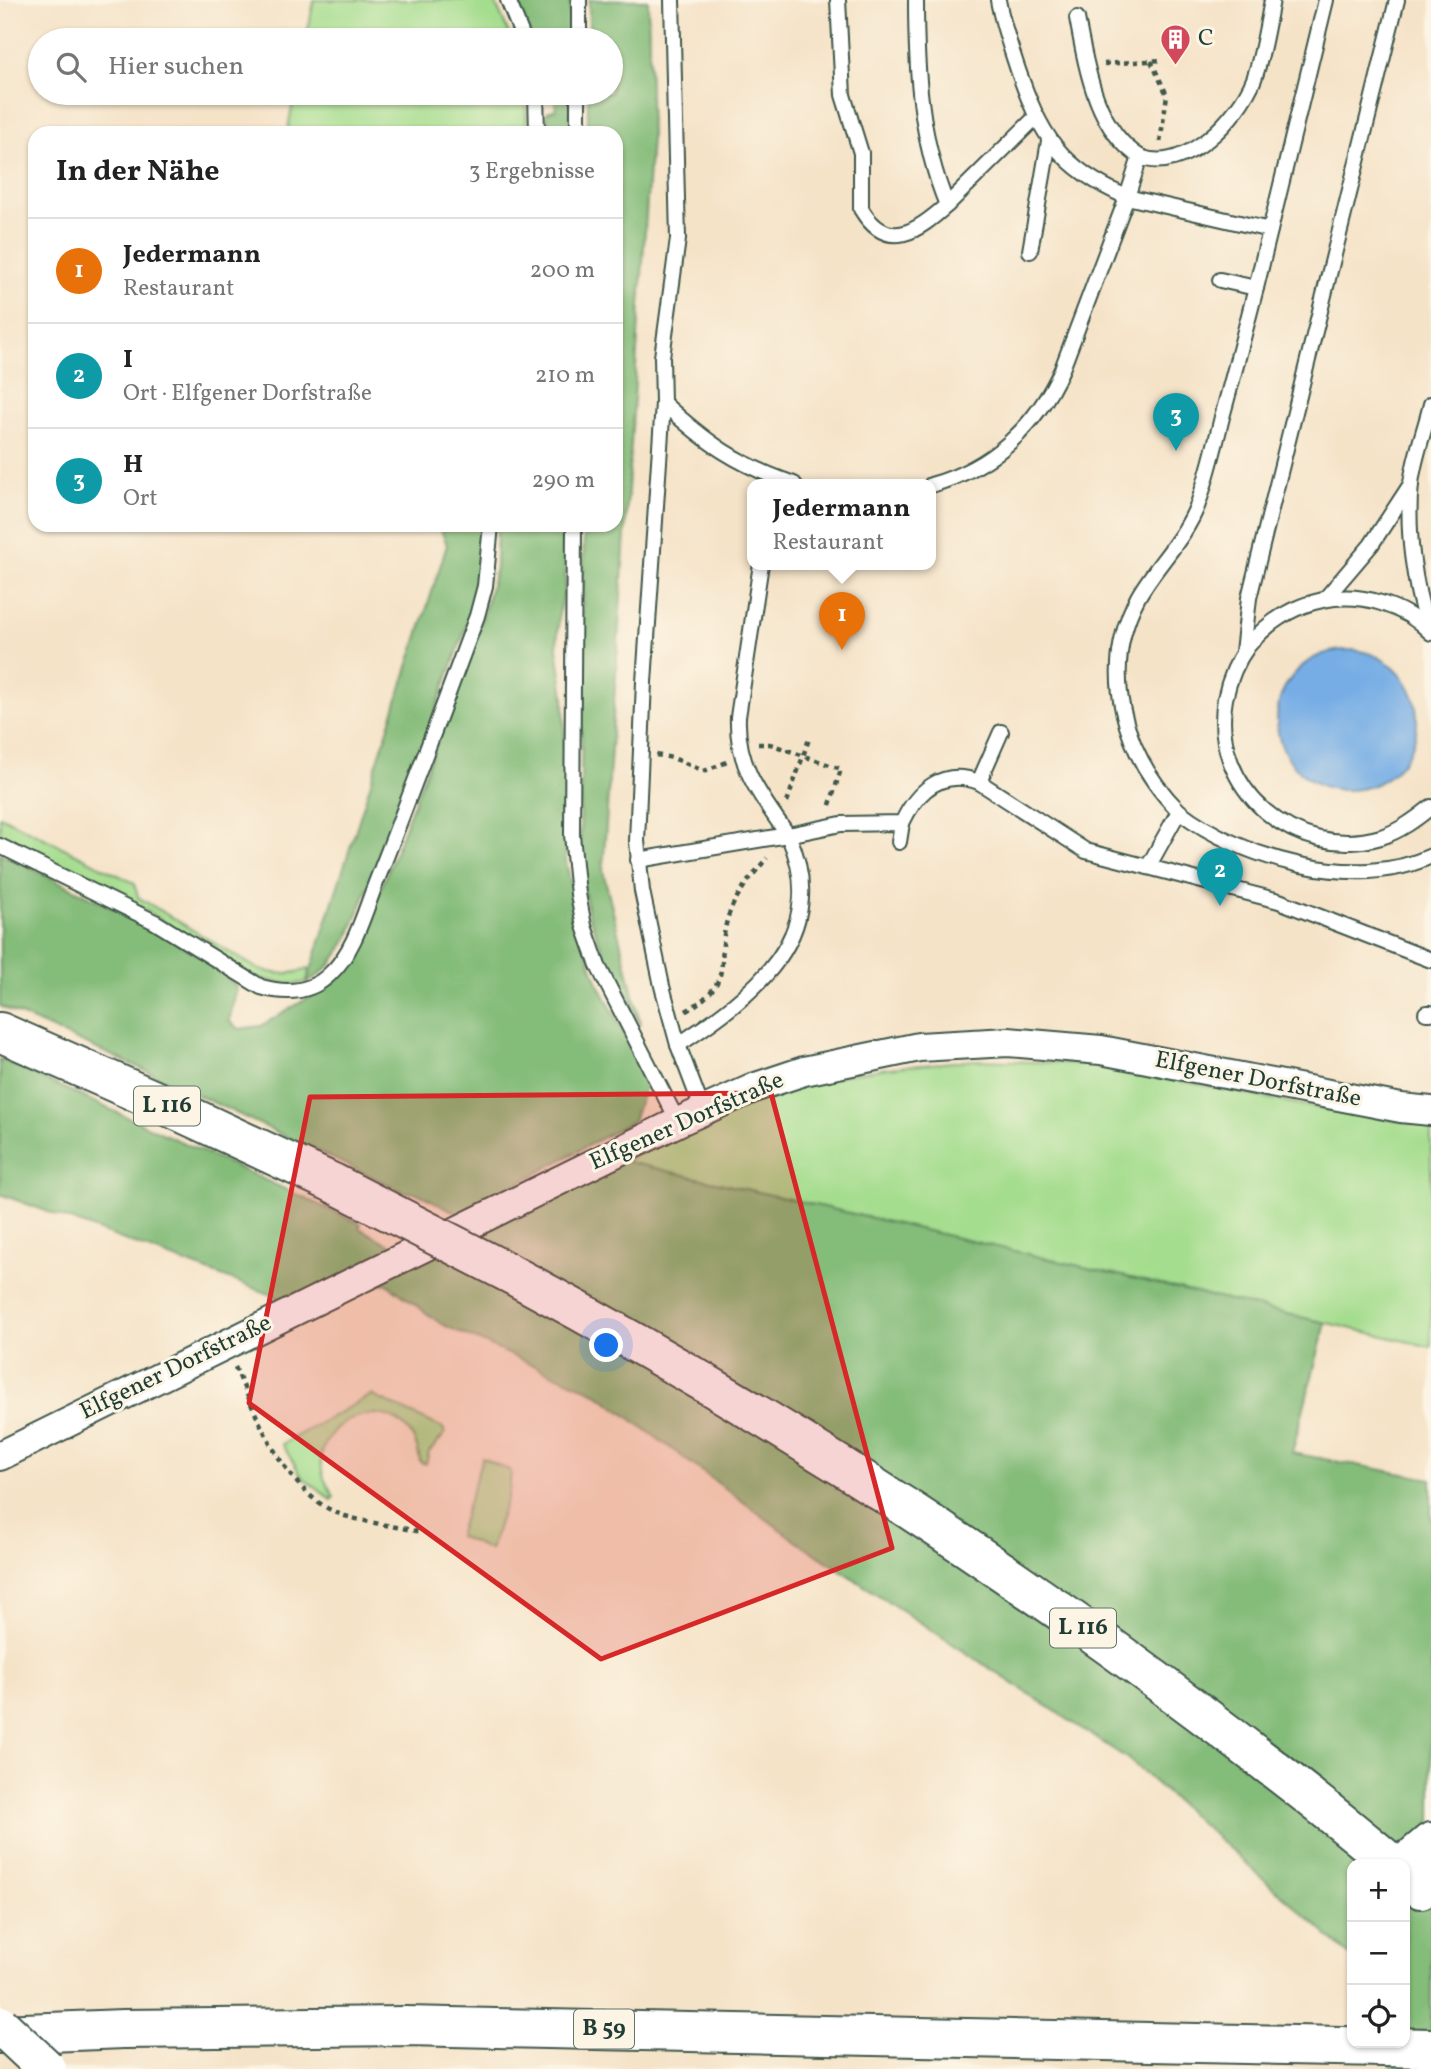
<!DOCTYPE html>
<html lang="de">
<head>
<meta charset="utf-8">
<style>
  :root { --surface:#fff; --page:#f6f6f6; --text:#222; --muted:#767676; --line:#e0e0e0; --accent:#1a73e8 }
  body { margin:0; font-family:Vollkorn,serif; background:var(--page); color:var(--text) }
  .controls { position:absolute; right:21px; bottom:21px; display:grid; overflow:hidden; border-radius:14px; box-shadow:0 2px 5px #0004 }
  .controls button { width:63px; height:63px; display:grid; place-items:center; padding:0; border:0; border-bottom:2px solid var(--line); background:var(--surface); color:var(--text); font:35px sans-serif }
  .you { position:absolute; left:607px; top:1346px; width:24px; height:24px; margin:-18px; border:5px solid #fff; border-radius:50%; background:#1a73e8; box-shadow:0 0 0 10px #1a73e833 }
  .badge { display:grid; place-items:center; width:46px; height:46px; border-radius:50%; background:var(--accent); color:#fff; font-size:23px; font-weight:700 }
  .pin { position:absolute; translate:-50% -58px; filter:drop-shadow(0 2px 4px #0008) }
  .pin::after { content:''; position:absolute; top:37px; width:24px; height:21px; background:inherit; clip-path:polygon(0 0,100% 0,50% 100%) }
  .popup { position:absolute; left:747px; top:479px; width:189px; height:91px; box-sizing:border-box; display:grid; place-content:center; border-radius:14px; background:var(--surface); filter:drop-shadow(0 2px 5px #0005); font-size:23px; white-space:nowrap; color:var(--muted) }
  .popup b { font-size:26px; color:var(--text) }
  .popup::after { content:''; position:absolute; left:50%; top:100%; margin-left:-14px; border:14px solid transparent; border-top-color:var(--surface) }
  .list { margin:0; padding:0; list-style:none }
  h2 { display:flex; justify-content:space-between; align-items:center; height:91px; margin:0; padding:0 28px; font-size:30px }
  h2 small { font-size:23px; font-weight:400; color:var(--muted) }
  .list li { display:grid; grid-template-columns:46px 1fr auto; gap:21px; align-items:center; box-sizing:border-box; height:105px; padding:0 28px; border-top:2px solid var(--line) }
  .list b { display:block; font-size:26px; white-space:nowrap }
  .list p { margin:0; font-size:23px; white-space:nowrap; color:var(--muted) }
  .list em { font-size:23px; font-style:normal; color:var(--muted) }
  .icon { flex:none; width:38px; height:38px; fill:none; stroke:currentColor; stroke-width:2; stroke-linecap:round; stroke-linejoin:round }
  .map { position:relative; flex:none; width:1431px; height:2069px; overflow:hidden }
  .search { position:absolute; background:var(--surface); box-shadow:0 2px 5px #0004; left:28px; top:28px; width:595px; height:77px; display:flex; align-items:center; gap:18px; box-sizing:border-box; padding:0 24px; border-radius:38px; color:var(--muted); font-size:26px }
  .panel { position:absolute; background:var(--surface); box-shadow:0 2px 5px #0004; left:28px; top:126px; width:595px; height:406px; border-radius:21px }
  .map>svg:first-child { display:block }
</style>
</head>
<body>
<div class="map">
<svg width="1431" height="2069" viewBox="0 0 1431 2069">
  <rect width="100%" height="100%" fill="#fcf5e5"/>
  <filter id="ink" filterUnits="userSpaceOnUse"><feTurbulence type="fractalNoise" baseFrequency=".0143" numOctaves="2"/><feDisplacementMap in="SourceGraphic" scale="14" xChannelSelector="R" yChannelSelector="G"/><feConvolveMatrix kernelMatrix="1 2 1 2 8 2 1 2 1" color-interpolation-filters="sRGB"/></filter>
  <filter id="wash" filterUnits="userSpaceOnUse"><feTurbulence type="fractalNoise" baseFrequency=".00686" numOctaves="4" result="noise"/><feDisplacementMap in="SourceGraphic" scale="28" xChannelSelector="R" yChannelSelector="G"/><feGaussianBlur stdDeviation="1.57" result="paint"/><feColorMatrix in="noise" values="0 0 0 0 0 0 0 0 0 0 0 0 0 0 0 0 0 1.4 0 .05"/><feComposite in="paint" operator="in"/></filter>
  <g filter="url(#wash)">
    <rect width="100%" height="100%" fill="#f5e3c8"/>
    <g fill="#a5dd8e" stroke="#628d61" stroke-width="2">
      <polygon points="314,0 494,0 512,40 306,40"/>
      <polygon points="295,93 525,93 527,133 287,133"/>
      <path d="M0,816L134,883L138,897L258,969C277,975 290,975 309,969L307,982L295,984L275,982L253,976L137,905L0,840Z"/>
      <polygon points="976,1060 1093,1064 1312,1107 1431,1126 1431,1347 624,1161 766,1098 816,1080 887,1068"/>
      <path d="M371,1395L443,1428L445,1434L429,1452L426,1464L420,1462C411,1381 303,1414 324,1478C326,1484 331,1491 334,1497L332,1500L303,1478L282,1444Z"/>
      <polygon points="482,1458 511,1471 509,1491 490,1550 458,1536"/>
    </g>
    <g fill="#84bc79" stroke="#527c56" stroke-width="2">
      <polygon points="517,0 570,0 571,40 532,40"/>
      <polygon points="589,0 648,0 651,138 603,871 641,1026 605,957 588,913 580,864 584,525 616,525 616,133 588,133 588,93 611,93 611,40 589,40"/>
      <polygon points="544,93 570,93 570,133 547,133 547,112 556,109 554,96 545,98"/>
      <polygon points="439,525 481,525 481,579 471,614 407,789 348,938 331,964 319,975 307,982 447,545"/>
      <polygon points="497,525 566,525 565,586 559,614 557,648 564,696 566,862 586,950 598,983 638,1059 645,1086 633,1121 461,1215 417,1193 404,1192 140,1068 0,1006 0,853 140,921 221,969 237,988 229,1021 239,1029 261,1026 321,990 337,977 356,946 374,907 476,640 496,568"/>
      <polygon points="0,1059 361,1224 359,1228 399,1250 624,1161 1326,1323 1292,1453 1431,1479 1431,2069 1393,2069 1383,2043 1405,2043 1405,1864 1352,1864 1352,1957 1128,1759 796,1541 596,1393 441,1324 386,1283 302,1306 0,1194"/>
    </g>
    <circle fill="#76ade5" stroke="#4a758c" stroke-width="2" cx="1347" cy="720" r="70"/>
  </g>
  <g filter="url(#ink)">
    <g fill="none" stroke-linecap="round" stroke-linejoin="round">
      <defs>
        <g id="lane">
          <polyline points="508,0 524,40"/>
          <polyline points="672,0 678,239 662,357 663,403 644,682 637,841 642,891 662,986 678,1045 703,1111"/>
          <path d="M838,0L843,95L861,153V209C888,254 919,230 947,205C920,140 916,69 916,0"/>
          <path d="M1077,18C1086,65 1095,129 1140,157"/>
          <polyline points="579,40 579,0"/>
          <polyline points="536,93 537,133"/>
          <polyline points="578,133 578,93"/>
          <polyline points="947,205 1036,117"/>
          <path d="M1270,230L1127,197L1140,157C1185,175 1239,117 1254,79C1263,54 1267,26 1272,0"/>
          <polyline points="1030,251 1049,141"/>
          <polyline points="1256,288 1326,0"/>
          <path d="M663,403C708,444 736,464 794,484"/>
          <path d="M931,485C992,468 1036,427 1062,369L1127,197C1059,168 1040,134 1017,67C1010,45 1002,23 998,0"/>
          <polyline points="574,525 572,835 578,894 584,926 598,966 678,1122"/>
          <polyline points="1325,599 1371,545 1411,484"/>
          <path d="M1428,629C1414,585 1406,530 1411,484C1414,457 1425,430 1431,404"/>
          <path d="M1431,633C1404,605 1361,592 1323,600C1293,606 1268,622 1248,646C1236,662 1229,680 1225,699C1209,788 1295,862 1381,837C1400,831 1416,819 1431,807"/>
          <polyline points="1243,652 1249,598 1397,0"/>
          <path d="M979,782L1086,851L1148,867L1179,811C1123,755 1099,670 1138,597C1156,565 1185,539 1198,504C1208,475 1215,446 1222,417C1234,374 1245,331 1256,288L1220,280"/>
          <path d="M1179,811C1241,859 1357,892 1431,856"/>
          <polyline points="899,842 902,823"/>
          <path d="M0,846L155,922L261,987C286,994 311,993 330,974C355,951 365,910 377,880C412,792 444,704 477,616L485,586L491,525"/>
          <path d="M638,860L788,835C761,797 736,766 738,717L761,564"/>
          <polyline points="1148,867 1279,901 1431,960"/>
          <polyline points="1426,1013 1431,1013"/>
          <path d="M678,1045C752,996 834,936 788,835L841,824L902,823C917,791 942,768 979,782L1001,732"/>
        </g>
        <polyline id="street" points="0,1456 678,1122 756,1087 804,1071 919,1047 1008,1042 1101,1050 1401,1108 1431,1111"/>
        <g id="primary">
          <polyline points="0,1032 159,1102 333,1183"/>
          <path d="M507,1272C717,1384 918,1509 1112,1648C1207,1717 1302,1788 1392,1864"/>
        </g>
        <g id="highway">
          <polyline points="1405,1864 1431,1842"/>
          <polyline points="1421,1889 1431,1880"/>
          <polyline points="0,2034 123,2029 406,2026 1431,2048"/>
        </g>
      </defs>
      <use href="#lane" stroke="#3f564a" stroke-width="18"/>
      <use href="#street" stroke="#3f564a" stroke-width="32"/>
      <use href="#primary" stroke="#3f564a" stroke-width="42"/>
      <use href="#highway" stroke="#3f564a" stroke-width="42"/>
      <g stroke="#3f564a" stroke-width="4.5" stroke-dasharray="5 5" stroke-linecap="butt">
        <polyline points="1151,61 1167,95 1160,143"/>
        <polyline points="1104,64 1163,60"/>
        <polyline points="758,744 770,744 841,769 829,808"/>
        <polyline points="656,755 673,758 704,771 727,762"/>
        <polyline points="787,802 809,739"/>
        <path d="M686,1011C738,980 714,962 728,917C735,895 752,876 767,858"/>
        <path d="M235,1367C258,1419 286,1497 345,1516C369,1523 395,1526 420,1532"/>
      </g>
      <use href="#lane" stroke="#fff" stroke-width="14"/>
      <use href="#street" stroke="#fff" stroke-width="28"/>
      <use href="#primary" stroke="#fff" stroke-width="38"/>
      <use href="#highway" stroke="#fff" stroke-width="38"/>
      <defs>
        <polyline id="secondary-bridge" points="0,2025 47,2069"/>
        <polyline id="primary-bridge" points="333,1183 507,1272"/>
      </defs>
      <use href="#secondary-bridge" stroke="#3f564a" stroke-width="42" stroke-linecap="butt"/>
      <use href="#primary-bridge" stroke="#3f564a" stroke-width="42" stroke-linecap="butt"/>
      <use href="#secondary-bridge" stroke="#fff" stroke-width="38"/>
      <use href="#primary-bridge" stroke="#fff" stroke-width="38"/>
    </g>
  </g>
  <path fill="#d62828" fill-opacity="0.2" stroke="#d62828" stroke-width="5" stroke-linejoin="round" d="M771,1093L892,1548L601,1659L249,1403L310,1097Z"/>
  <defs>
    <symbol id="building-pin" viewBox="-11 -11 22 30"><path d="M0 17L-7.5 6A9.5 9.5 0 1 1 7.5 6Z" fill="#d1495b" stroke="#fcf5e5"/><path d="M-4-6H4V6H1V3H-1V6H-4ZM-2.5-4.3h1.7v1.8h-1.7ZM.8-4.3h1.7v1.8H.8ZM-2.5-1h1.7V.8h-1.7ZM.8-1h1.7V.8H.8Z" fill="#fff"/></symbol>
  </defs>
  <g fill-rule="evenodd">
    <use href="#building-pin" x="1158" y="22" width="35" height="47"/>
  </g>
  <g text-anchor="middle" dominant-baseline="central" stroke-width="6" stroke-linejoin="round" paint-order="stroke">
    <g fill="#fcf5e5" stroke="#617469" stroke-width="2">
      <rect x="134" y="1086.5" width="66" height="39" rx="5"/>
      <rect x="1050" y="1608.5" width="66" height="39" rx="5"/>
      <rect x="574" y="2009.5" width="60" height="39" rx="5"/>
    </g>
    <g font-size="23" font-weight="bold" fill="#1f3d34">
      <text x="167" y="1106">L 116</text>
      <text x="1083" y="1628">L 116</text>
      <text x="604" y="2029">B 59</text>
    </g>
    <g font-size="24" fill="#1f3d34" stroke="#fcf5e5" text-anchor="start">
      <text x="1198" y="39">C</text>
    </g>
    <g font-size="24" fill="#1f3d34" stroke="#fcf5e5">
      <text transform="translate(1258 1080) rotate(11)">Elfgener Dorfstraße</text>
      <text transform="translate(687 1122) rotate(-24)">Elfgener Dorfstraße</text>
      <text transform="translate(176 1368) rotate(-26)">Elfgener Dorfstraße</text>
    </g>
  </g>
</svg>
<div class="controls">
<button>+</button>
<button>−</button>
<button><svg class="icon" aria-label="locate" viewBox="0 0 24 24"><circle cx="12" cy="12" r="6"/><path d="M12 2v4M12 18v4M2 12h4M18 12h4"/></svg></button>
</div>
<div class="you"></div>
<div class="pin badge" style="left:842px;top:650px;background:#e8710a">1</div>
<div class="popup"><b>Jedermann</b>Restaurant</div>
<div class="pin badge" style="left:1220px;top:906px;background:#0f9aa8">2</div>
<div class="pin badge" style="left:1176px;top:451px;background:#0f9aa8">3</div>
<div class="search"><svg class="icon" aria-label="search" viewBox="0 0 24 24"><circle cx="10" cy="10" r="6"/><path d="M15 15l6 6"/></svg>Hier suchen</div>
<section class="panel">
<h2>In der Nähe<small>3 Ergebnisse</small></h2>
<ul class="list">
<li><span class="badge" style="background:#e8710a">1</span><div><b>Jedermann</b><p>Restaurant</p></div><em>200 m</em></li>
<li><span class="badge" style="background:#0f9aa8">2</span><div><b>I</b><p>Ort · Elfgener Dorfstraße</p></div><em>210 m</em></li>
<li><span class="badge" style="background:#0f9aa8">3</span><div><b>H</b><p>Ort</p></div><em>290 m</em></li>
</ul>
</section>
</div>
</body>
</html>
